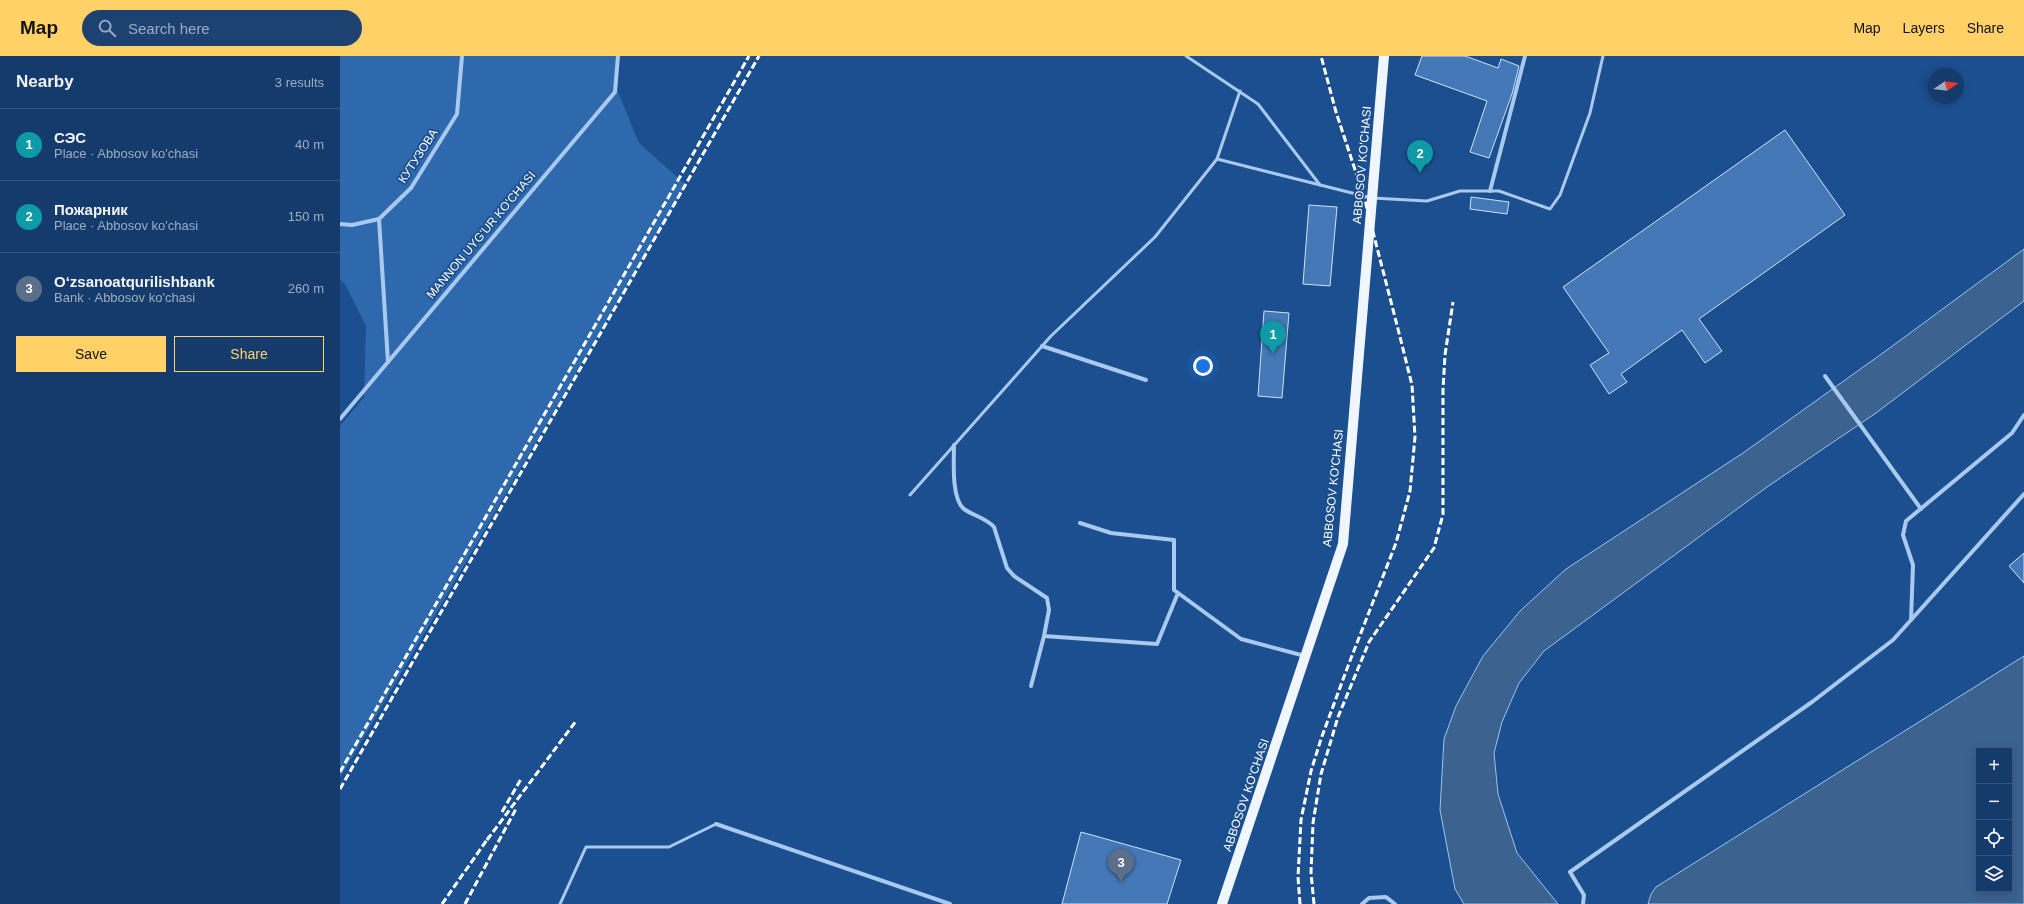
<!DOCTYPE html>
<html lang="en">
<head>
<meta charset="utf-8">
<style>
  :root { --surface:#143b6b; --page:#1d4271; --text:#f1f3f6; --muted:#9dadc1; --line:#33557e; --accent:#ffd166 }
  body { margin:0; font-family:Arial,sans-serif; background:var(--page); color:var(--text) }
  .controls { position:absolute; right:12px; bottom:12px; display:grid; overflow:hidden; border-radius:0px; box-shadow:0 2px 10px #0003 }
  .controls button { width:36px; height:36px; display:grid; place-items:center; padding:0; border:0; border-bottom:1px solid var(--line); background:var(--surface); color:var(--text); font:20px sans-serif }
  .compass { position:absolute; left:1588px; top:12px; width:36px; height:36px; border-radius:50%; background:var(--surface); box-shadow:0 2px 10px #0003; rotate:77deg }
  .you { position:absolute; left:863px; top:310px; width:14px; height:14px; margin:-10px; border:3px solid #fff; border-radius:50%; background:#1a73e8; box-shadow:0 0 0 6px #1a73e833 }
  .badge { display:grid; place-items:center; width:26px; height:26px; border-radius:50%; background:var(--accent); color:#fff; font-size:13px; font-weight:700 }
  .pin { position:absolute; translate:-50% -33px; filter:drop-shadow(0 1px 2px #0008) }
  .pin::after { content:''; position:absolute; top:21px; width:14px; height:12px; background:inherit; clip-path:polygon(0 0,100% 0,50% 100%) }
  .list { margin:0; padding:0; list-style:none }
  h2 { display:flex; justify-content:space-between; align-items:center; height:52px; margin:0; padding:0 16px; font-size:17px }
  h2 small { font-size:13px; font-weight:400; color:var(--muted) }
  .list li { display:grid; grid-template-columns:26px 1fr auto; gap:12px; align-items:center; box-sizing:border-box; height:72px; padding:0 16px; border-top:1px solid var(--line) }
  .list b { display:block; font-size:15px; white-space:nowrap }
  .list p { margin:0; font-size:13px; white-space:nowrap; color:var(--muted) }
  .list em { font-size:13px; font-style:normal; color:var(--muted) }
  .actions { display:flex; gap:8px; padding:12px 16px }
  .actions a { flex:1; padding:9px 0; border:1px solid var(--accent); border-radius:0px; text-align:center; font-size:14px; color:var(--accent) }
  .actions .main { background:var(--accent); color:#111 }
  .icon { flex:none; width:22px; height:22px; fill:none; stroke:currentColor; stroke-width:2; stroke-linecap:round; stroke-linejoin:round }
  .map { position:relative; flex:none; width:1684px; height:848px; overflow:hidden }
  header { display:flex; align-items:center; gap:24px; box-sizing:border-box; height:56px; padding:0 20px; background:var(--accent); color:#111 }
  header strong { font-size:19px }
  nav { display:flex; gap:22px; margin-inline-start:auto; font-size:14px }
  .search { width:280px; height:36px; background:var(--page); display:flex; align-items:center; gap:10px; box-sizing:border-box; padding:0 14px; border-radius:22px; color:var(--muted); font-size:15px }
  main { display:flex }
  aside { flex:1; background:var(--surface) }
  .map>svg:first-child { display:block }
</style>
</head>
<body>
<header>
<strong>Map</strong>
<div class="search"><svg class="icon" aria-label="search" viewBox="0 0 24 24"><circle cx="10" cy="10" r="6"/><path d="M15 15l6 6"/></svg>Search here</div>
<nav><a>Map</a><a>Layers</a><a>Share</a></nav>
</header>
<main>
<aside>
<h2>Nearby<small>3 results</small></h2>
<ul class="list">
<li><span class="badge" style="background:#0f9aa8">1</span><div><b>СЭС</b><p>Place · Abbosov ko'chasi</p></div><em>40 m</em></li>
<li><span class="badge" style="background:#0f9aa8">2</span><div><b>Пожарник</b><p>Place · Abbosov ko'chasi</p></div><em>150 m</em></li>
<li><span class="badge" style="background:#5c6f8a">3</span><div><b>Oʻzsanoatqurilishbank</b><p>Bank · Abbosov ko'chasi</p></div><em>260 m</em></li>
</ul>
<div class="actions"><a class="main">Save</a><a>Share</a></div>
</aside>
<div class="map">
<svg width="1684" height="848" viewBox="0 0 1684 848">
  <rect width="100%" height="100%" fill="#1b4f8f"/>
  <polygon fill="#2e69ad" points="0,0 278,0 275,29 299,87 346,129 0,722 0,370 24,341 26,270 5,228 0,223"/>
  <g fill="#3c6290" stroke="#9cc4f0" fill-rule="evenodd">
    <polygon points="1684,193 1684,245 1536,357 1427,431 1204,595 1179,627 1162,666 1154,697 1158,738 1177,797 1218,848 1124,848 1115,833 1100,754 1104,683 1116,650 1143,600 1180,555 1226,513 1403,397 1547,294"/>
    <path d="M1684,600V848H1308L1311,838L1316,831ZM1639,695H1669V833H1639Z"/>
  </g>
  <g fill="#4478b7" stroke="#cfe3fa">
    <polygon points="1082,0 1125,0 1158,12 1161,3 1179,10 1172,38 1149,102 1130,96 1147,45 1075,19"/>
    <polygon points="1445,74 1505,159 1359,263 1382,295 1365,307 1342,274 1281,318 1287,326 1269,338 1250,309 1269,297 1223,231"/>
    <polygon points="1131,141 1169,146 1167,158 1130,153"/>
    <polygon points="969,149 997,151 990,230 963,228"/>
    <polygon points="924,255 949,257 942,342 918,340"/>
    <polygon points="1684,497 1684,527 1669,510"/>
    <polygon points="741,776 841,804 827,848 722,848"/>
  </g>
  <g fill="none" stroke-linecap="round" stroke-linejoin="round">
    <g stroke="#a9c9ee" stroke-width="3">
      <polyline points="846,0 918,48 980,129"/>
      <polyline points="877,103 1032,142 1087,145 1120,135 1159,135 1210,153 1220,139 1250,57 1263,0"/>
      <polyline points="570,439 711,280 815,181 877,103 900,35"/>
      <polyline points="220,848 246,791 329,791 376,768"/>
    </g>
    <g stroke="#a9c9ee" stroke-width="4">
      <polyline points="1150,135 1185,0"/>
      <polyline points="39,163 48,306"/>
      <polyline points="0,168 12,169 39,163 71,132 117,58 122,0"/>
      <polyline points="702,290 806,324"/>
      <polyline points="1485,320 1581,453"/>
      <polyline points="0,363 275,36 278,0"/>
      <path d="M614,389C614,404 611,443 624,453C634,460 646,462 654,471L667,512L674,520L707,542L709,554L704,580"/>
      <polyline points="740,467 771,477 834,484 834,534 901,583 965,600"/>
      <polyline points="1571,564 1573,509 1563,479 1566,465 1672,377 1684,359"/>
      <polyline points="691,630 704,580 817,588 838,537"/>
      <polyline points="376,768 610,848"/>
      <polyline points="1022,848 1029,842 1046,841 1055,848"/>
      <polyline points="1243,848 1244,839 1230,816 1472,646 1553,584 1684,438"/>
    </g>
    <polyline stroke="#f0f6ff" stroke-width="10" points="882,848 1003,488 1044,0"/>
    <g stroke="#fff" stroke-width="3" stroke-dasharray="7 3" stroke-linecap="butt">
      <polyline points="0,716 409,0"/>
      <polyline points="0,733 419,0"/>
      <polyline points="162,756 181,723"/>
      <polyline points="147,784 236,665"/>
      <polyline points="102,848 149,781"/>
      <polyline points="125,848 177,751"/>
      <polyline points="960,848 958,821 961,764 971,715 981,683 1008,610 1056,487 1070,435 1075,381 1072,329 1058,273 1024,141 996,56 981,0"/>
      <polyline points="974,848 971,817 973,767 981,718 998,661 1029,586 1094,492 1103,458 1103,334 1105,299 1113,246"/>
    </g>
  </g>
  <g text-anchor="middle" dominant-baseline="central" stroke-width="3.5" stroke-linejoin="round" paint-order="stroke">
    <g font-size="12" fill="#fff" stroke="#1b4f8f">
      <text transform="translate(78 100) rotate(-57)">КУТУЗОВА</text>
      <text transform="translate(1022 109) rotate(-85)">ABBOSOV KO'CHASI</text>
      <text transform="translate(141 179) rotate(-50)">MANNON UYG'UR KO'CHASI</text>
      <text transform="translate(993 432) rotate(-84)">ABBOSOV KO'CHASI</text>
      <text transform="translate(906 739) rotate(-71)">ABBOSOV KO'CHASI</text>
    </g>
  </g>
</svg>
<div class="controls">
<button>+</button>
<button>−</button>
<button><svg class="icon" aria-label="locate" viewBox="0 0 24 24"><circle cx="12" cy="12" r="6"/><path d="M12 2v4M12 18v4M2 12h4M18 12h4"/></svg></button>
<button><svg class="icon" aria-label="layers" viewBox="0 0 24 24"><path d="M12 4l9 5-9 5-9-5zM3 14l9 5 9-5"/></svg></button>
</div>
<svg class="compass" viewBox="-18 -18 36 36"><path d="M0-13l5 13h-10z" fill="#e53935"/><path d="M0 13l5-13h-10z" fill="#9dadc1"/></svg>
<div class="you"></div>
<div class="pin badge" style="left:933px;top:298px;background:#0f9aa8">1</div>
<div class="pin badge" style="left:1080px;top:117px;background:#0f9aa8">2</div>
<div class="pin badge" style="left:781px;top:826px;background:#5c6f8a">3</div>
</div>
</main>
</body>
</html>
